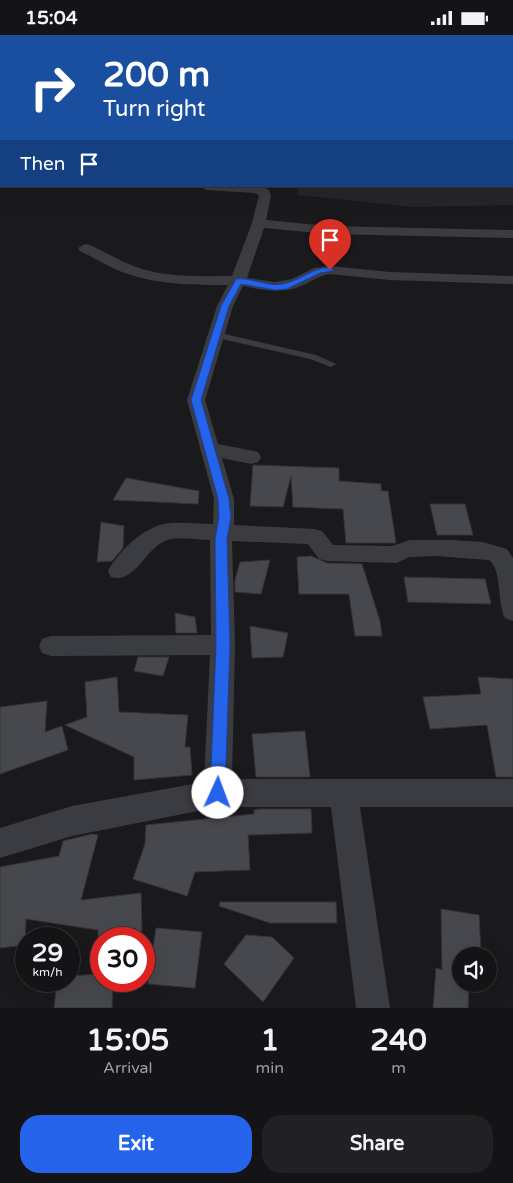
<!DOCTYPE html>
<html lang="en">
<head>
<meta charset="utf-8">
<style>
  body { margin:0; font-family:"Varela Round",sans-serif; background:#212123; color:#f1f3f6; height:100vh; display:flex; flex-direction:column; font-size:19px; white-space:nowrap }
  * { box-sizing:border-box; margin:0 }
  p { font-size:16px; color:#9d9ea1 }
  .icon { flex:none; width:28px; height:28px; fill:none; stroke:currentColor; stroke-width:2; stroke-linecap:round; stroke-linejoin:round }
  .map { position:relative; height:973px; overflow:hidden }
  .panel { display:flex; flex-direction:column; background:#141416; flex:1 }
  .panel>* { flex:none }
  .hud { position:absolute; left:0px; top:0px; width:514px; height:152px; box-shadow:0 5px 20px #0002,0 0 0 1px #333335; background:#1a4fa0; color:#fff; overflow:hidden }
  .controls { position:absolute; left:452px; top:912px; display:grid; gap:10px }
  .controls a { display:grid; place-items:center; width:45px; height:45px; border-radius:50%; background:#141416; box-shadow:0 5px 20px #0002,0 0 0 1px #333335; font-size:25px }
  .speed { position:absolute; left:15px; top:892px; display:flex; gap:10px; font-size:25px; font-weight:700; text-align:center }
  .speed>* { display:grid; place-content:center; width:65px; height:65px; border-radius:50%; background:#141416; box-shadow:0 5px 20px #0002,0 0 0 1px #333335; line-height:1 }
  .speed small { font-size:12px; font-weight:400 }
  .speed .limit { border:8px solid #d22; background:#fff; color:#111 }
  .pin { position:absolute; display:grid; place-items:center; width:42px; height:42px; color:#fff; margin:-51px -21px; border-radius:50% 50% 50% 0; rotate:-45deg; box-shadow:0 0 5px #0007 }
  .pin .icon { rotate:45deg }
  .me { position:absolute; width:55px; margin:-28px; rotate:2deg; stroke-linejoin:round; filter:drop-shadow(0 0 4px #0008) }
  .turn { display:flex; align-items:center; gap:18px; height:105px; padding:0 20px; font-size:22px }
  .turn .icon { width:65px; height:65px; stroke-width:2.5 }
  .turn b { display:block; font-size:35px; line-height:42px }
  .then { display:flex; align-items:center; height:48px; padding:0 20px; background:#0003; gap:10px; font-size:19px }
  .eta { display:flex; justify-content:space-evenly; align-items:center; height:85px; text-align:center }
  .eta b { font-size:30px; font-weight:700; line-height:35px }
  .primary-button { display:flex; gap:10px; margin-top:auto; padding:10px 20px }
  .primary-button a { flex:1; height:58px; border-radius:20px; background:#2563eb; color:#fff; font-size:20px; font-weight:700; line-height:58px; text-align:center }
  .primary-button a+a { background:#212123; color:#f1f3f6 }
  .status { display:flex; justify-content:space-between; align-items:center; height:35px; padding:0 25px; background:#141416; direction:ltr }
  .status svg { height:14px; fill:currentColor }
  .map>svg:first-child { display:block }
  .built { fill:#26262a }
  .building { fill:#47484d; stroke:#343439 }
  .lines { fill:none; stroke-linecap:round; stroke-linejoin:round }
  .lane { fill:#3b3c42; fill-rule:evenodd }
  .street { fill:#3b3c42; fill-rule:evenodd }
  .route { fill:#2563eb; stroke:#184099 }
</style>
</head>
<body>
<div class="status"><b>15:04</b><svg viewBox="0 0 49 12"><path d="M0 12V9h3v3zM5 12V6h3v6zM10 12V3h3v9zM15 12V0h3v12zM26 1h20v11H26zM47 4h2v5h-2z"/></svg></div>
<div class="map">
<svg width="513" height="973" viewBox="0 0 513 973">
  <rect width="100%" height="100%" fill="#1a1a1d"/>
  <g class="built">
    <path d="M128,0H388L374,1Z"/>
    <path d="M513,117V170L414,172L297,160V151H512Z"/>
  </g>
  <g class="building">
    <path d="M253,430L339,433V446L381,449V456H388L396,508H346L343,474L293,472L291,441L283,472L250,471Z"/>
    <path d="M126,443L199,456L198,469L113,465Z"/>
    <path d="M430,469H465L473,500H437Z"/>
    <path d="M101,487L124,491L123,513L112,526L97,527Z"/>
    <path d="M311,521L327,528L362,529L380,586L382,601H355L349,559H299L297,522Z"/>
    <path d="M270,525L261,559L235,557V545L240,527Z"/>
    <path d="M404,542L485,544L491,569L408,567Z"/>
    <path d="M175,578L195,582L197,598H176Z"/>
    <path d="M250,591L288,598L283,622L252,623Z"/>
    <path d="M138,622H169L163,641L134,636Z"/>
    <path d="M117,642L119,677L188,680L185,712H190L192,740L134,745V722L65,690L87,682L85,647Z"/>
    <path d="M478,642L513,644V742H496L487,690L430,694L423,662L481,659Z"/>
    <path d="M47,666L45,697L62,691L68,715L0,739V672Z"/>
    <path d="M305,696L310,742H256L252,699Z"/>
    <path d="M258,774H311L312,798L248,800L250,835L195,837L187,861L133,844L145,809L146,790L254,779V775Z"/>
    <path d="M92,799L98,800L81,865L141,858L142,896L98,901V895L26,884L25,910L0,913V832L59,821L63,806Z"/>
    <path d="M220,867H336L337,888H270L219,871Z"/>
    <path d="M441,874L479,880L481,918L471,916V921H461V949H469L468,973H433L436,933L442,935Z"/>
    <path d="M156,893L202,897L195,953L148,949Z"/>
    <path d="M246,900L272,902L294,923L263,967L224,929Z"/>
    <path d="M101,939V946H113L112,973H54L57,946H69V941Z"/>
  </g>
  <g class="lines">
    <g class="lane">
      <rect x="203" y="0" width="4" height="1"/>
      <path d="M216,297L316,320L336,329L331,332L310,324L213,302V298Z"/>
    </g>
    <g class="street">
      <rect x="512" y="88" width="1" height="6"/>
      <rect x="0" y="117" width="1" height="6"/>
      <path d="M200,151H261L269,155L271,161L266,185L328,191L513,195V203L328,199L264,193L247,243L275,247L292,244L314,233L330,231L390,237L513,241V249L390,245L330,239C319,240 311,247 301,251C282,259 263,255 243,251L233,271L205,365L218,409L258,417L261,422L258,427L251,429L222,423L234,464V490L314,494L322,496L333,510L392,511L410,505H452L482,507L507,514L513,523V586L505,583C497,568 502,534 489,525L436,521L409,522L397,528L327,526L319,524L308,509L232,506L235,610L232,744H513V772H360L390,973H356L331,772H218L72,801L0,823V793L72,771L204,747L210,620L51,621L42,618L39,611L42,604L51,601L211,600L210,505C198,505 182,502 171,504C146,509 136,550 111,542L108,536C119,515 146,490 170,488C184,487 199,489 213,489L214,464L187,365L217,271L228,250C194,250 158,250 125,238C110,233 95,223 80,216L78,213L85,209L90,210C105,217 120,226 136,232C166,243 200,241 232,241L252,188L259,160L254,158L206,155Z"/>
    </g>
  </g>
  <path class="route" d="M330,232L334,235L333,236L320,238L287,254L275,255L241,249L229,271L201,365L229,464L231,482L227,504L230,610L225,758L223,763L218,765L212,763L210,758L216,610L215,504L219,482L218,464L191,365L221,271L236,244C251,242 267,252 282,249C300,246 310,234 330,232Z"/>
</svg>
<div class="controls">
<a><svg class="icon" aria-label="sound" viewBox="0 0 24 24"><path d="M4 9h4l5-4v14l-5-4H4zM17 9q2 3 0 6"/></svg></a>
</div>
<div class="speed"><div>29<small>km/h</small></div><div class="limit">30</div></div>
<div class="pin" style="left:330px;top:235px;background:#d93025"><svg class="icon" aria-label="arrive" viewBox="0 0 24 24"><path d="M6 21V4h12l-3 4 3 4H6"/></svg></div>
<svg class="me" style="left:218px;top:758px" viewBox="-20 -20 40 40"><circle r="19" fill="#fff"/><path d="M0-13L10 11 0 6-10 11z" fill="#2563eb"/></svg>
<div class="hud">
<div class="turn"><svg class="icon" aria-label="right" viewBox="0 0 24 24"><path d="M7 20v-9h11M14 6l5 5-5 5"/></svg><div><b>200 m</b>Turn right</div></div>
<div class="then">Then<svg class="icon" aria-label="arrive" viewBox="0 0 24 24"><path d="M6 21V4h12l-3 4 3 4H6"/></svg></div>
</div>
</div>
<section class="panel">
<div class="eta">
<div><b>15:05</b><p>Arrival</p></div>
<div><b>1</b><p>min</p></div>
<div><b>240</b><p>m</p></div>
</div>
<div class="primary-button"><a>Exit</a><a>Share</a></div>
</section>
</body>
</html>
